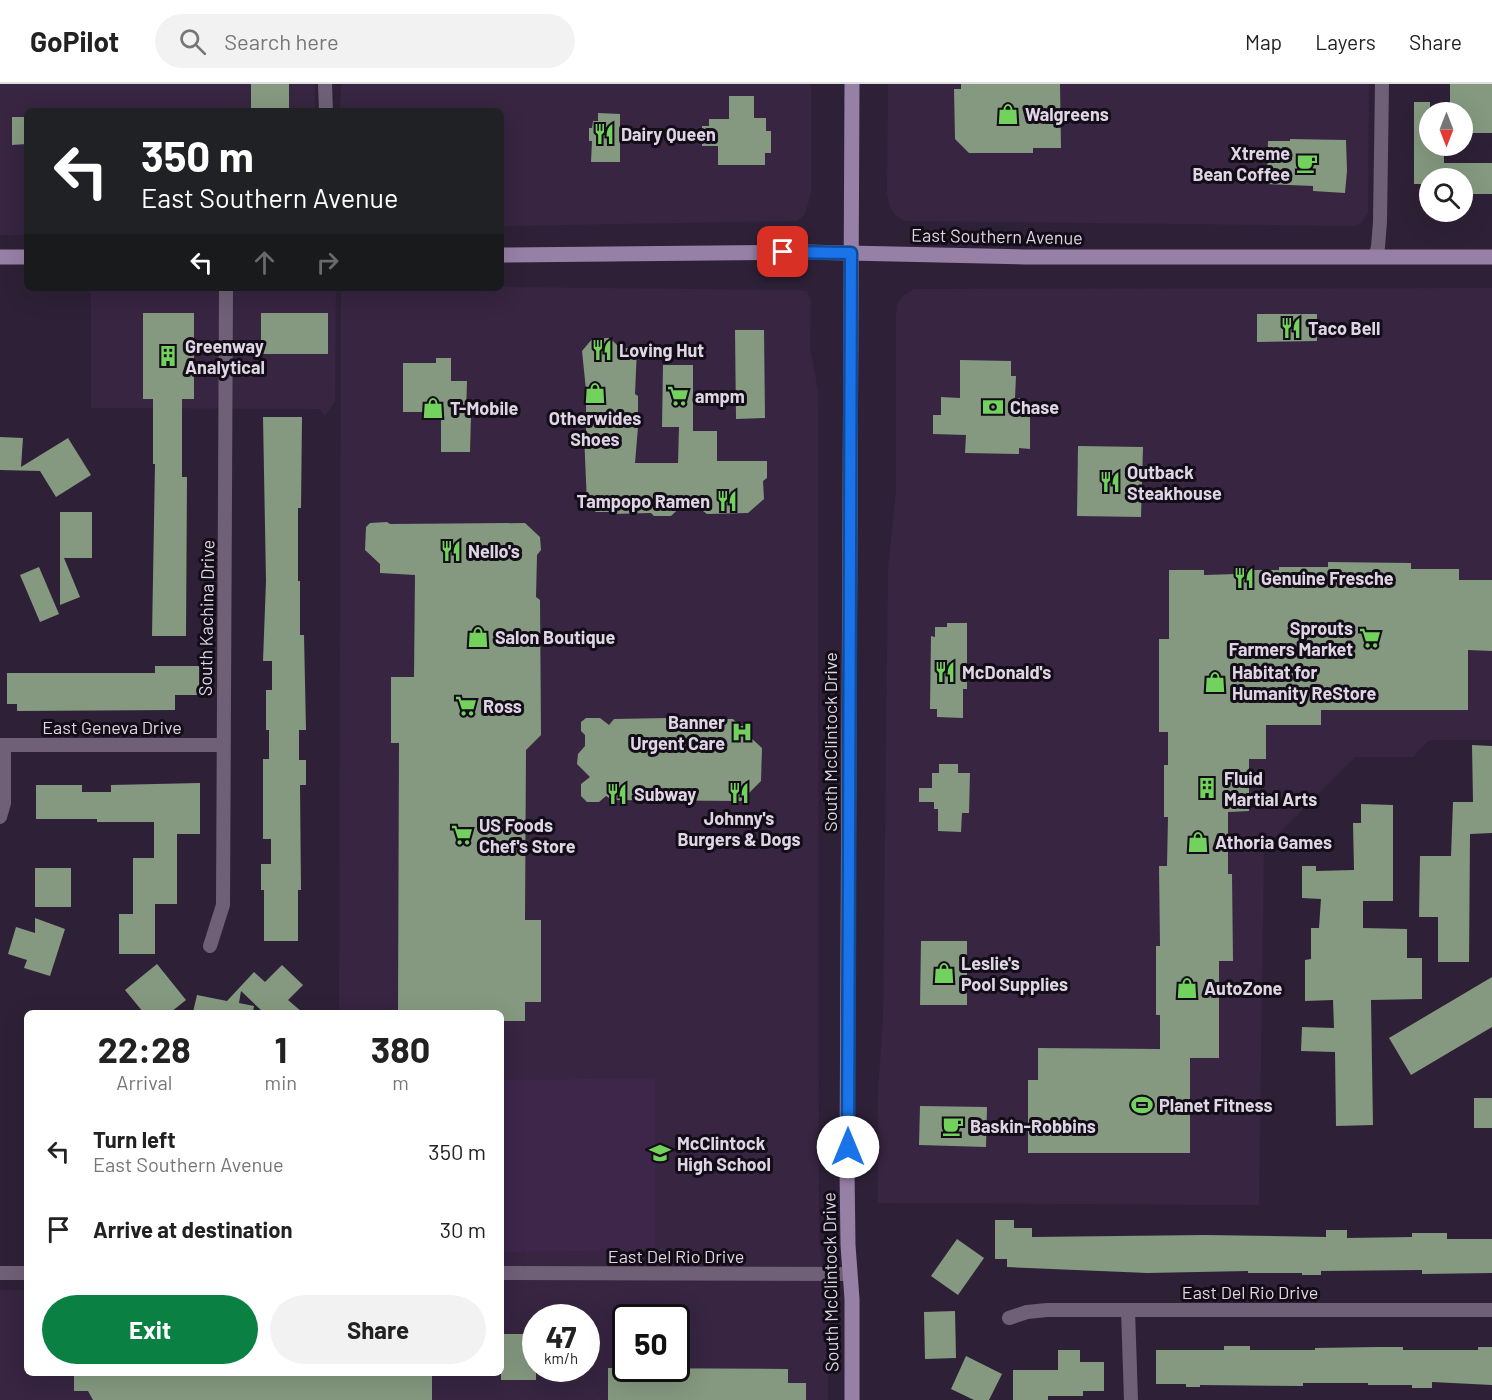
<!DOCTYPE html>
<html lang="en">
<head>
<meta charset="utf-8">
<style>
  body { margin:0; font-family:Barlow,sans-serif; background:#f2f2f2; color:#222; height:100vh; display:flex; flex-direction:column; font-size:22px; white-space:nowrap }
  * { box-sizing:border-box; margin:0 }
  p { font-size:20px; color:#767676 }
  .icon { flex:none; width:33px; height:33px; fill:none; stroke:currentColor; stroke-width:2; stroke-linecap:round; stroke-linejoin:round }
  .map { position:relative; flex:1; overflow:hidden }
  .sheet { position:absolute; left:24px; top:926px; width:480px; height:366px; display:flex; flex-direction:column; background:#fff; border-radius:9px; box-shadow:0 6px 24px #0002 }
  .sheet>* { flex:none }
  .guide { position:absolute; left:24px; top:24px; width:480px; height:183px; border-radius:9px; box-shadow:0 6px 24px #0002; background:#202124; color:#fff; overflow:hidden }
  .needle { width:39px; rotate:180deg }
  .fabs { position:absolute; left:1419px; top:18px; display:grid; gap:12px }
  .fabs a { display:grid; place-items:center; width:54px; height:54px; border-radius:50%; background:#fff; box-shadow:0 6px 24px #0002; font-size:30px }
  .speed { position:absolute; left:522px; top:1220px; display:flex; gap:12px; font-size:30px; font-weight:700; text-align:center }
  .speed>* { display:grid; place-content:center; width:78px; height:78px; border-radius:50%; background:#fff; box-shadow:0 6px 24px #0002; line-height:1 }
  .speed small { font-size:15px; font-weight:400 }
  .speed .limit { border:3px solid #111; border-radius:9px; background:#fff; color:#111 }
  .pin { position:absolute; display:grid; place-items:center; width:51px; height:51px; color:#fff; margin:-26px; border-radius:12px; box-shadow:0 3px 9px #0006 }
  .me { position:absolute; width:66px; margin:-33px; rotate:0deg; stroke-linejoin:round; filter:drop-shadow(0 0 4px #0008) }
  .turn { display:flex; align-items:center; gap:21px; height:126px; padding:0 18px; font-size:27px }
  .turn .icon { width:78px; height:78px; stroke-width:2.5 }
  .turn b { display:block; font-size:42px; line-height:51px }
  .lanes { display:flex; align-items:center; height:57px; padding:0 18px; background:#0003; justify-content:center; gap:30px; direction:ltr }
  .lanes .off { opacity:.35 }
  .eta { display:flex; justify-content:space-evenly; align-items:center; height:102px; text-align:center }
  .eta b { font-size:36px; font-weight:700; line-height:42px }
  .cta { display:flex; gap:12px; margin-top:auto; padding:12px 18px }
  .cta a { flex:1; height:69px; border-radius:36px; background:#0b8043; color:#fff; font-size:24px; font-weight:700; line-height:69px; text-align:center }
  .cta a+a { background:#f2f2f2; color:#222 }
  ul { padding:0; list-style:none }
  li { display:flex; align-items:center; gap:18px; height:78px; padding:0 18px }
  li div { flex:1 }
  li b { display:block; font-size:22px }
  li em { font-style:normal }
  header { display:flex; align-items:center; gap:36px; box-sizing:border-box; height:84px; padding:0 30px; background:#fff; border-bottom:2px solid #e0e0e0 }
  header strong { font-size:28px }
  nav { display:flex; gap:33px; margin-inline-start:auto; font-size:21px }
  .search { width:420px; height:54px; background:#f2f2f2; display:flex; align-items:center; gap:15px; box-sizing:border-box; padding:0 21px; border-radius:33px; color:#767676; font-size:22px }
  .map>svg:first-child { display:block }
  .built { fill:#372541; fill-rule:evenodd }
  .green { fill:#3d264a }
  .building { fill:#859980 }
  .lines { fill:none; stroke-linecap:round; stroke-linejoin:round }
  .street { stroke:#6f6078; stroke-width:14 }
  .secondary { stroke:#9780a6; stroke-width:15 }
  .route-casing { stroke:#114b97; stroke-width:15 }
  .route { stroke:#1a73e8; stroke-width:10 }
  .labels { text-anchor:middle; dominant-baseline:central; stroke-width:6; stroke-linejoin:round; paint-order:stroke }
  .poi-label { font-size:18px; font-weight:bold; fill:#dfd6e5; stroke:#130d17; text-anchor:start }
  .street-label { font-size:18px; fill:#dfd6e5; stroke:#130d17 }
</style>
</head>
<body>
<header>
<strong>GoPilot</strong>
<div class="search"><svg class="icon" aria-label="search" viewBox="0 0 24 24"><circle cx="10" cy="10" r="6"/><path d="M15 15l6 6"/></svg>Search here</div>
<nav><a>Map</a><a>Layers</a><a>Share</a></nav>
</header>
<div class="map">
<svg width="1492" height="1316" viewBox="0 0 1492 1316">
  <rect width="100%" height="100%" fill="#2e2137"/>
  <g class="built">
    <path d="M0,0H315V27H27V151H0Z"/>
    <path d="M341,0H811V109L808,120L804,131L797,137L501,142V27H340Z"/>
    <path d="M888,0H1369L1368,128L1362,139L1354,142L906,137L896,132L890,123L887,109Z"/>
    <path d="M501,203L798,206L807,207L811,216L810,263L818,307L819,1156L828,1220V1316H0V1206H27V1288H501V928H339L341,204ZM536,1233H586V1284H536ZM626,1233H676V1284H626Z"/>
    <path d="M91,204H336L335,317L325,332L319,325L91,324Z"/>
    <path d="M1492,204V656H1429L1413,673H1355L1264,764L1259,1121L878,1119V1008L883,933L888,485L896,406V230L897,220L902,212L914,205Z"/>
  </g>
  <path class="green" d="M655,994V1166L501,1168V996Z"/>
  <g class="building">
    <rect x="251" y="0" width="38" height="27"/>
    <path d="M961,0H1060L1061,64H1033V69H969L955,55L954,5H961Z"/>
    <path d="M1450,0H1492V49H1462V28H1450Z"/>
    <path d="M729,12H754V34H766V47H771V69H765V81H718V62H702V42H709V35H729Z"/>
    <path d="M1414,18H1430V62H1444V79H1492V110H1462V94H1430V100H1414Z"/>
    <path d="M598,29L620,30V46L627,47V57H620V78H591L592,57H589V44H592L593,37H598Z"/>
    <path d="M12,33H27V60L12,61Z"/>
    <path d="M1290,55L1346,56L1347,87L1345,109L1313,107V102L1267,100L1268,57H1290Z"/>
    <path d="M143,229H194V315H182V393H187L186,552H152L155,380H153V315H143Z"/>
    <rect x="261" y="229" width="67" height="41"/>
    <path d="M1257,230H1317V257L1257,258Z"/>
    <path d="M735,246H764L765,334L736,335Z"/>
    <path d="M593,254H610L620,264H637L635,310L638,312V343L635,379H678L679,343H662L663,281H693V347H717V377H767V394L763,397L764,415L748,429L707,430L688,416L671,432H654L651,429L612,430L609,428H596L587,420L584,350L586,347V306L582,267Z"/>
    <path d="M436,274H451V297H467L466,332H471L470,368H441V328H403V279H436Z"/>
    <path d="M960,276L1011,277V292H1016L1015,314H1020L1019,331H1030V365L1019,364V370L965,369L966,351L933,350V331H941V313L960,314Z"/>
    <path d="M263,333H302L301,424H298V497H300V551H304L306,646H299V676H306V701H300L301,806H298V857H264V806H261V780H271V755H263V675H269V646H266V606H272V577H263L266,497Z"/>
    <path d="M0,353L23,354L21,383L68,354L91,391L56,413L40,387L0,386Z"/>
    <path d="M1078,362L1143,363L1141,433L1077,432Z"/>
    <path d="M60,428H92V474H64L80,513L60,521Z"/>
    <path d="M387,438L390,440L525,439L540,453L541,466L537,471L536,513L540,516L541,651L526,666L525,836H541V918H525V937H501V928H398L399,659H391V593H414L415,491L380,489V480L365,466L366,443L370,439Z"/>
    <path d="M1328,478L1411,479V485H1459V496H1492V567L1468,566V626H1321V641H1266V675H1249V727L1228,728V790H1232L1233,877H1219V974H1190V1069H1028V996H1038V964L1160,965V931H1156V862H1160L1159,782H1167L1168,733H1164V681H1168V648H1159V555H1169V486H1204V491L1237,490V486H1279V483H1328Z"/>
    <path d="M39,483L59,530L40,538L20,491Z"/>
    <path d="M947,539H967V605H963V634L937,633V625H930L931,552L935,553V543H947Z"/>
    <path d="M155,582H199V611H175V626L17,627V620H7V589H155Z"/>
    <path d="M586,634H600L609,641L614,635L669,634L678,642L686,634L733,635L740,642H749L750,653L762,664L761,697L741,717L612,716L606,712L599,718H587L581,712V700L590,693L577,680L578,670L585,662V651L581,647V638Z"/>
    <path d="M1472,661L1492,662V749L1470,750L1469,878H1438V833H1419L1420,772H1451L1453,718H1473Z"/>
    <path d="M939,680H958V689H970L969,729H962L961,748L938,747V725H934V718H919V704H932V689H939Z"/>
    <path d="M200,699V750H177V820H155V870H119V830H133V774H154V738H97V735H36V701H82V708H111V701Z"/>
    <path d="M1361,720L1393,721V817H1363V844L1407,845V874H1422V915L1371,916L1373,1041L1336,1042L1335,968L1301,967L1302,943L1334,944L1333,916L1305,917V876L1311,875V844H1319L1321,815L1302,814V782H1316V787L1354,786L1353,739H1361Z"/>
    <rect x="35" y="784" width="36" height="39"/>
    <path d="M35,834L65,845L50,892L24,884L27,876L8,870L16,843L35,849Z"/>
    <path d="M921,857H967V921H920Z"/>
    <path d="M157,880L186,916L171,928H143L125,906Z"/>
    <path d="M282,881L303,901L288,916L302,928H263L241,907L239,919L254,922L253,928H193L197,911L227,917L254,888L265,898Z"/>
    <path d="M1492,893V943L1411,991L1389,954Z"/>
    <rect x="1474" y="1014" width="18" height="30"/>
    <path d="M920,1022L987,1023L986,1063L919,1061Z"/>
    <path d="M995,1136H1014V1144H1032V1153L1205,1151L1326,1153V1146H1347V1154L1412,1153V1149H1447V1155H1492V1189L1422,1190V1186L1321,1187V1191H1302V1189H1248V1187L1147,1189L1007,1183V1175H995Z"/>
    <path d="M957,1155L984,1174L958,1211L931,1192Z"/>
    <path d="M955,1227L956,1274L925,1275L924,1228Z"/>
    <rect x="501" y="1250" width="35" height="46"/>
    <path d="M1224,1262H1250V1266H1315V1264L1378,1263H1403V1266H1478V1263H1492V1301L1432,1298V1304H1412V1301H1368V1299H1303V1302L1200,1301V1303H1186V1300H1156V1266H1224Z"/>
    <path d="M1058,1266H1080V1278H1104V1307H1083V1312H1048V1316H1013V1286H1058Z"/>
    <path d="M966,1272L1002,1290L989,1316H974L951,1305Z"/>
    <path d="M608,1284L788,1285V1299H806V1316H608Z"/>
    <path d="M74,1288H432V1316H93L88,1307H74Z"/>
  </g>
  <g class="lines">
    <g class="street">
      <path d="M325,0L326,27"/>
      <path d="M1375,173L1378,163L1380,138L1382,0"/>
      <path d="M0,661H223"/>
      <path d="M0,733L4,719V661"/>
      <path d="M210,862L223,821L226,204"/>
      <path d="M0,1189H27"/>
      <path d="M501,1189L850,1190"/>
      <path d="M1128,1226L1131,1316"/>
      <path d="M1009,1234L1027,1228L1047,1226H1492"/>
    </g>
    <g class="secondary">
      <path d="M501,171L803,168L1024,173H1492"/>
      <path d="M0,173H27"/>
      <path d="M852,1316V1215L848,1161L847,1086L852,0"/>
    </g>
  </g>
  <g class="lines">
    <defs>
      <path id="route" d="M783,168L851,169L848,1063"/>
    </defs>
    <use href="#route" class="route-casing"/>
    <use href="#route" class="route"/>
  </g>
  <defs>
    <symbol id="shop-bare" viewBox="-9 -9 18 18"><path d="M-5-2.5h2.3a2.7 3.5 0 0 1 5.4 0H5L5.5 6h-11ZM-1.5-2.5h3a1.5 2.3 0 0 0-3 0Z" fill="#73d25d" stroke="#130d17" stroke-width="2.5" paint-order="stroke"/></symbol>
    <symbol id="restaurant-bare" viewBox="-9 -9 18 18"><path d="M-5-6h1v4h1v-4h1v4h1v-4h1v5L-1.5 .5V6h-2V.5L-5-1ZM5-6V6H3V1.5H1.5Q1.5-4 5-6Z" fill="#73d25d" stroke="#130d17" stroke-width="2.5" paint-order="stroke"/></symbol>
    <symbol id="cafe-bare" viewBox="-9 -9 18 18"><path d="M-5.5-4.5H6V0H3Q3 3.5 0 3.5H-2.5Q-5.5 3.5-5.5 0ZM3-3.2v2h1.7v-2ZM-6 4.5H4V6H-6Z" fill="#73d25d" stroke="#130d17" stroke-width="2.5" paint-order="stroke"/></symbol>
    <symbol id="building-bare" viewBox="-9 -9 18 18"><path d="M-4-6H4V6H1V3H-1V6H-4ZM-2.5-4.3h1.7v1.8h-1.7ZM.8-4.3h1.7v1.8H.8ZM-2.5-1h1.7V.8h-1.7ZM.8-1h1.7V.8H.8Z" fill="#73d25d" stroke="#130d17" stroke-width="2.5" paint-order="stroke"/></symbol>
    <symbol id="supermarket-bare" viewBox="-9 -9 18 18"><path d="M-6-5.5h2.5l.6 2H6L4.5 2H-2.5L-4.4-4H-6ZM-1.5 3.2a1.3 1.3 0 1 0 .1 0ZM3 3.2a1.3 1.3 0 1 0 .1 0Z" fill="#73d25d" stroke="#130d17" stroke-width="2.5" paint-order="stroke"/></symbol>
    <symbol id="bank-bare" viewBox="-9 -9 18 18"><path d="M-6-4H6V4H-6ZM0-2.3a2.3 2.3 0 1 0 0 4.6a2.3 2.3 0 1 0 0-4.6Z" fill="#73d25d" stroke="#130d17" stroke-width="2.5" paint-order="stroke"/></symbol>
    <symbol id="hospital-bare" viewBox="-9 -9 18 18"><path d="M-5-5h3v3.5h4V-5h3V5h-3V1.5h-4V5h-3Z" fill="#73d25d" stroke="#130d17" stroke-width="2.5" paint-order="stroke"/></symbol>
    <symbol id="stadium-bare" viewBox="-9 -9 18 18"><path d="M0-5a6.5 5 0 1 0 0 10a6.5 5 0 1 0 0-10ZM-3.5-1.8h7v3.6h-7Z" fill="#73d25d" stroke="#130d17" stroke-width="2.5" paint-order="stroke"/></symbol>
    <symbol id="school-bare" viewBox="-9 -9 18 18"><path d="M0-5L7-2L0 1L-7-2ZM-4 1L0 2.5L4 1V4Q0 6-4 4Z" fill="#73d25d" stroke="#130d17" stroke-width="2.5" paint-order="stroke"/></symbol>
  </defs>
  <g fill-rule="evenodd">
    <use href="#shop-bare" x="993" y="15" width="30" height="30"/>
    <use href="#restaurant-bare" x="589" y="35" width="30" height="30"/>
    <use href="#cafe-bare" x="1292" y="64" width="30" height="30"/>
    <use href="#restaurant-bare" x="1276" y="229" width="30" height="30"/>
    <use href="#restaurant-bare" x="587" y="251" width="30" height="30"/>
    <use href="#building-bare" x="153" y="257" width="30" height="30"/>
    <use href="#shop-bare" x="580" y="294" width="30" height="30"/>
    <use href="#supermarket-bare" x="663" y="297" width="30" height="30"/>
    <use href="#bank-bare" x="978" y="308" width="30" height="30"/>
    <use href="#shop-bare" x="418" y="309" width="30" height="30"/>
    <use href="#restaurant-bare" x="1095" y="383" width="30" height="30"/>
    <use href="#restaurant-bare" x="712" y="402" width="30" height="30"/>
    <use href="#restaurant-bare" x="436" y="452" width="30" height="30"/>
    <use href="#restaurant-bare" x="1229" y="479" width="30" height="30"/>
    <use href="#shop-bare" x="463" y="538" width="30" height="30"/>
    <use href="#supermarket-bare" x="1355" y="539" width="30" height="30"/>
    <use href="#restaurant-bare" x="930" y="573" width="30" height="30"/>
    <use href="#shop-bare" x="1200" y="583" width="30" height="30"/>
    <use href="#supermarket-bare" x="451" y="607" width="30" height="30"/>
    <use href="#hospital-bare" x="727" y="633" width="30" height="30"/>
    <use href="#building-bare" x="1192" y="689" width="30" height="30"/>
    <use href="#restaurant-bare" x="724" y="694" width="30" height="30"/>
    <use href="#restaurant-bare" x="602" y="695" width="30" height="30"/>
    <use href="#supermarket-bare" x="447" y="736" width="30" height="30"/>
    <use href="#shop-bare" x="1183" y="743" width="30" height="30"/>
    <use href="#shop-bare" x="929" y="874" width="30" height="30"/>
    <use href="#shop-bare" x="1172" y="889" width="30" height="30"/>
    <use href="#stadium-bare" x="1127" y="1006" width="30" height="30"/>
    <use href="#cafe-bare" x="938" y="1027" width="30" height="30"/>
    <use href="#school-bare" x="645" y="1054" width="30" height="30"/>
  </g>
  <g class="labels">
    <g class="poi-label">
      <text x="1025" y="30">Walgreens</text>
      <text x="621" y="50">Dairy Queen</text>
      <text x="1290" y="69" text-anchor="end">Xtreme<tspan x="1290" dy="21">Bean Coffee</tspan></text>
      <text x="1308" y="244">Taco Bell</text>
      <text x="185" y="262">Greenway<tspan x="185" dy="21">Analytical</tspan></text>
      <text x="619" y="266">Loving Hut</text>
      <text x="695" y="312">ampm</text>
      <text x="1010" y="323">Chase</text>
      <text x="450" y="324">T-Mobile</text>
      <text x="595" y="334" text-anchor="middle">Otherwides<tspan x="595" dy="21">Shoes</tspan></text>
      <text x="1127" y="388">Outback<tspan x="1127" dy="21">Steakhouse</tspan></text>
      <text x="710" y="417" text-anchor="end">Tampopo Ramen</text>
      <text x="468" y="467">Nello's</text>
      <text x="1261" y="494">Genuine Fresche</text>
      <text x="1353" y="544" text-anchor="end">Sprouts<tspan x="1353" dy="21">Farmers Market</tspan></text>
      <text x="495" y="553">Salon Boutique</text>
      <text x="962" y="588">McDonald's</text>
      <text x="1232" y="588">Habitat for<tspan x="1232" dy="21">Humanity ReStore</tspan></text>
      <text x="483" y="622">Ross</text>
      <text x="725" y="638" text-anchor="end">Banner<tspan x="725" dy="21">Urgent Care</tspan></text>
      <text x="1224" y="694">Fluid<tspan x="1224" dy="21">Martial Arts</tspan></text>
      <text x="634" y="710">Subway</text>
      <text x="739" y="734" text-anchor="middle">Johnny's<tspan x="739" dy="21">Burgers &amp; Dogs</tspan></text>
      <text x="479" y="741">US Foods<tspan x="479" dy="21">Chef's Store</tspan></text>
      <text x="1215" y="758">Athoria Games</text>
      <text x="961" y="879">Leslie's<tspan x="961" dy="21">Pool Supplies</tspan></text>
      <text x="1204" y="904">AutoZone</text>
      <text x="1159" y="1021">Planet Fitness</text>
      <text x="970" y="1042">Baskin-Robbins</text>
      <text x="677" y="1059">McClintock<tspan x="677" dy="21">High School</tspan></text>
    </g>
    <g class="street-label">
      <text transform="translate(997 152) rotate(1)">East Southern Avenue</text>
      <text transform="translate(206 534) rotate(-89)">South Kachina Drive</text>
      <text x="112" y="643">East Geneva Drive</text>
      <text transform="translate(830 658) rotate(-90)">South McClintock Drive</text>
      <text x="676" y="1172">East Del Rio Drive</text>
      <text transform="translate(830 1198) rotate(-91)">South McClintock Drive</text>
      <text x="1250" y="1208">East Del Rio Drive</text>
    </g>
  </g>
</svg>
<div class="fabs">
<a><svg class="needle" viewBox="-14 -14 28 28"><path d="M0-13l5 13h-10z" fill="#e53935"/><path d="M0 13l5-13h-10z" fill="#767676"/></svg></a>
<a><svg class="icon" aria-label="search" viewBox="0 0 24 24"><circle cx="10" cy="10" r="6"/><path d="M15 15l6 6"/></svg></a>
</div>
<div class="speed"><div>47<small>km/h</small></div><div class="limit">50</div></div>
<div class="pin" style="left:783px;top:168px;background:#d93025"><svg class="icon" aria-label="arrive" viewBox="0 0 24 24"><path d="M6 21V4h12l-3 4 3 4H6"/></svg></div>
<svg class="me" style="left:848px;top:1063px" viewBox="-20 -20 40 40"><circle r="19" fill="#fff"/><path d="M0-13L10 11 0 6-10 11z" fill="#1a73e8"/></svg>
<div class="guide">
<div class="turn"><svg class="icon" aria-label="left" viewBox="0 0 24 24"><path d="M17 20v-9H6M10 6l-5 5 5 5"/></svg><div><b>350 m</b>East Southern Avenue</div></div>
<div class="lanes"><svg class="icon" aria-label="left" viewBox="0 0 24 24"><path d="M17 20v-9H6M10 6l-5 5 5 5"/></svg><svg class="icon off" aria-label="ahead" viewBox="0 0 24 24"><path d="M12 20V5M6 11l6-6 6 6"/></svg><svg class="icon off" aria-label="right" viewBox="0 0 24 24"><path d="M7 20v-9h11M14 6l5 5-5 5"/></svg></div>
</div>
<section class="sheet">
<div class="eta">
<div><b>22:28</b><p>Arrival</p></div>
<div><b>1</b><p>min</p></div>
<div><b>380</b><p>m</p></div>
</div>
<ul>
<li><svg class="icon" aria-label="left" viewBox="0 0 24 24"><path d="M17 20v-9H6M10 6l-5 5 5 5"/></svg><div><b>Turn left</b><p>East Southern Avenue</p></div><em>350 m</em></li>
<li><svg class="icon" aria-label="arrive" viewBox="0 0 24 24"><path d="M6 21V4h12l-3 4 3 4H6"/></svg><div><b>Arrive at destination</b></div><em>30 m</em></li>
</ul>
<div class="cta"><a>Exit</a><a>Share</a></div>
</section>
</div>
</body>
</html>
